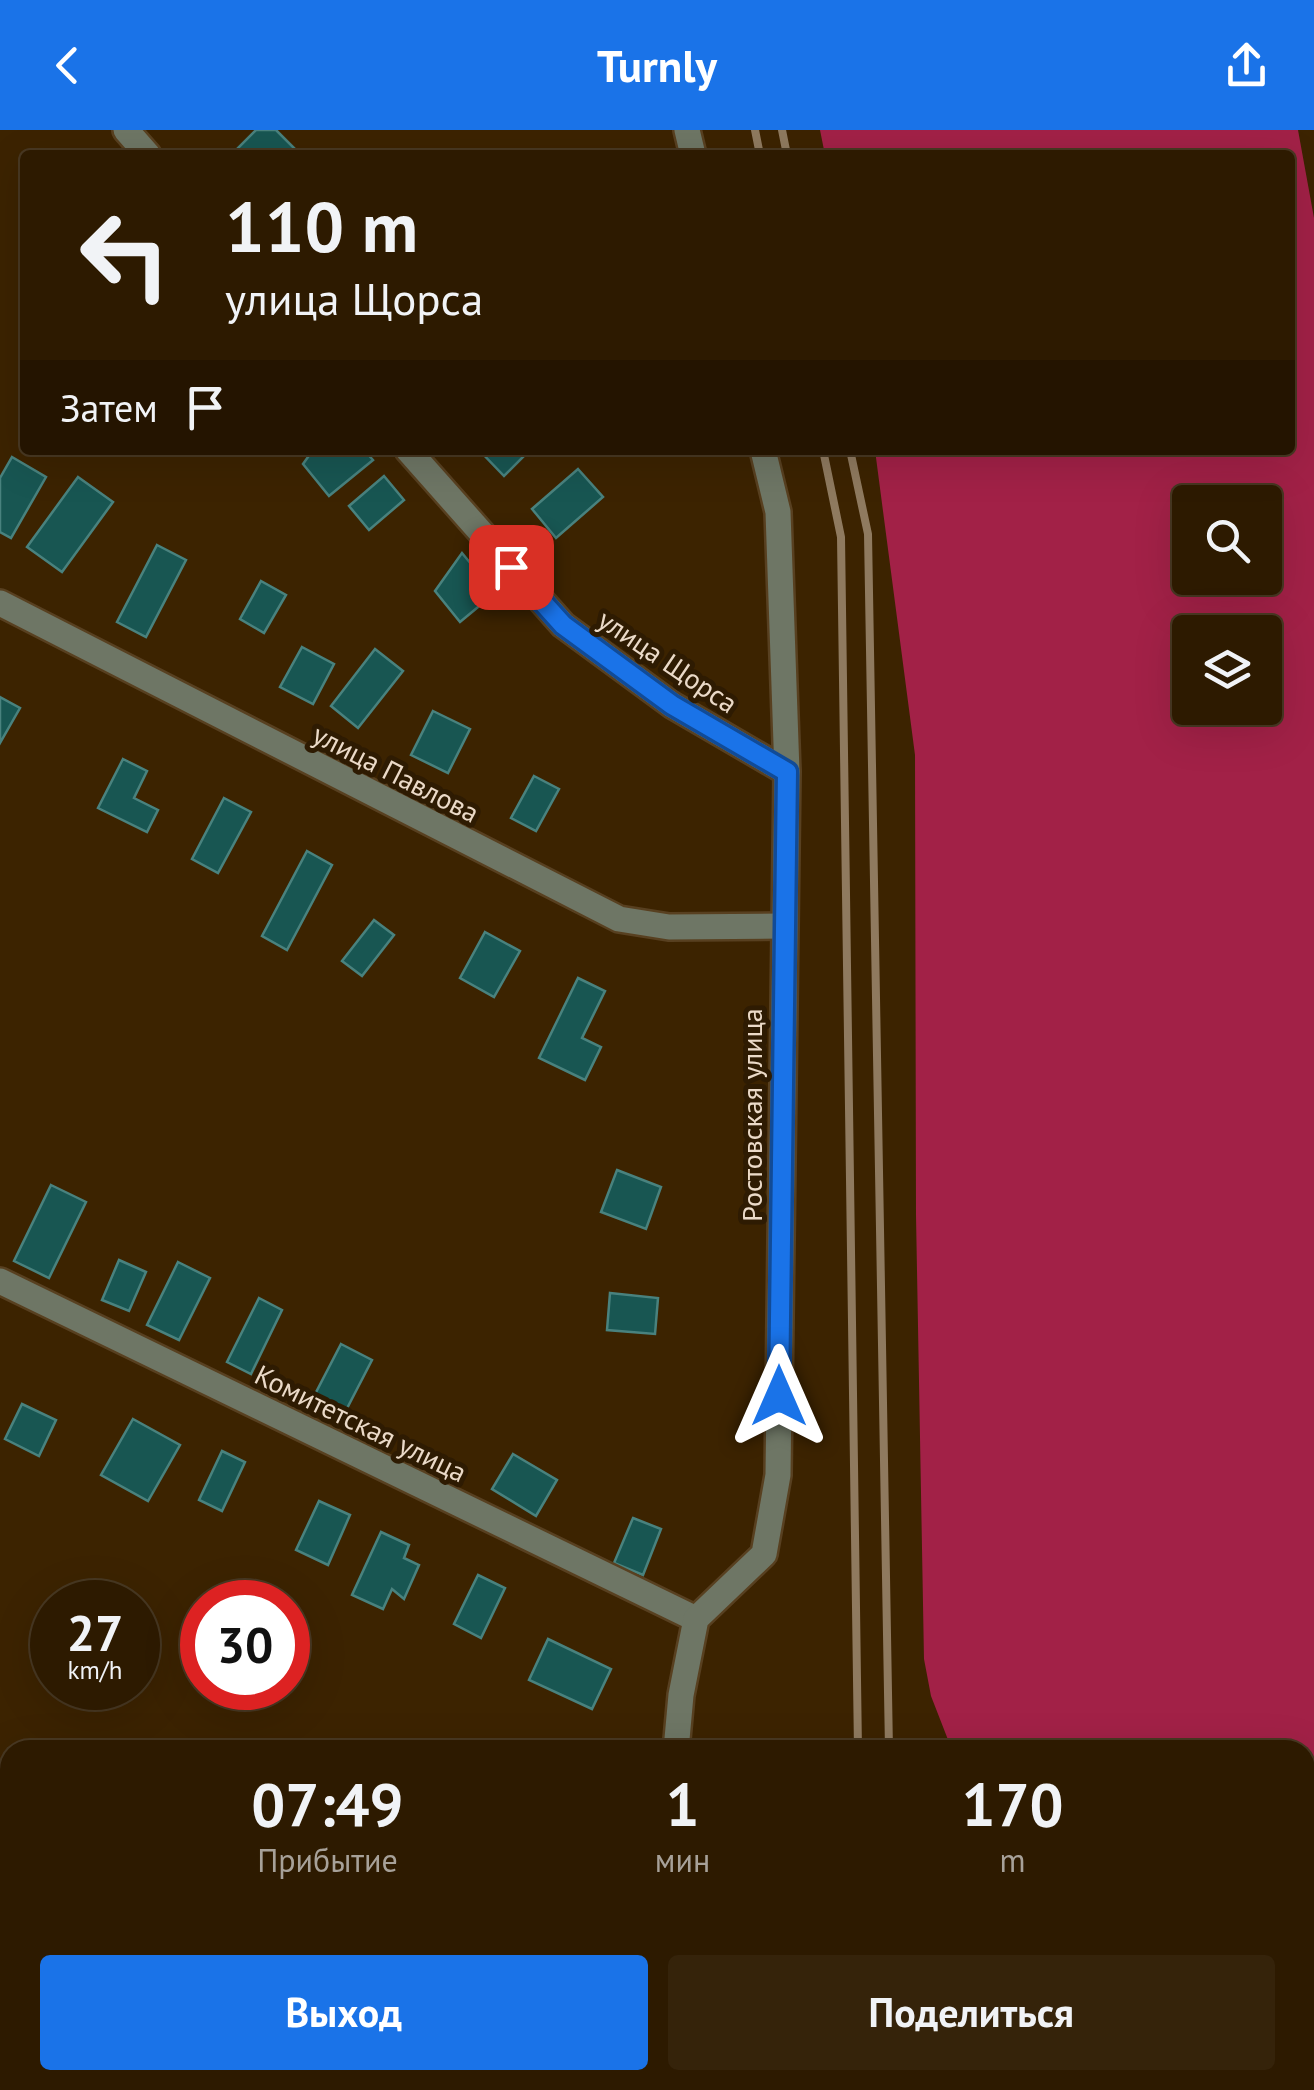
<!DOCTYPE html>
<html lang="ru">
<head>
<meta charset="utf-8">
<style>
  body { margin:0; font-family:"PT Sans",sans-serif; background:#35230a; color:#f1f3f6; height:100vh; display:flex; flex-direction:column; font-size:38px; white-space:nowrap }
  * { box-sizing:border-box; margin:0 }
  p { font-size:32px; color:#a7a199 }
  .icon { flex:none; width:55px; height:55px; fill:none; stroke:currentColor; stroke-width:2; stroke-linecap:round; stroke-linejoin:round }
  .map { position:relative; flex:1; overflow:hidden }
  .sheet { position:absolute; left:0px; top:1610px; width:1315px; height:350px; display:flex; flex-direction:column; background:#2d1a00; border-radius:30px 30px 0 0; box-shadow:0 10px 40px #0002,0 0 0 2px #483822 }
  .sheet>* { flex:none }
  .guide { position:absolute; left:20px; top:20px; width:1275px; height:305px; border-radius:10px; box-shadow:0 10px 40px #0002,0 0 0 2px #483822; background:#2d1a00; color:#f1f3f6; overflow:hidden }
  .buttons { position:absolute; left:1172px; top:355px; display:grid; gap:20px }
  .buttons a { display:grid; place-items:center; width:110px; height:110px; border-radius:10px; background:#2d1a00; box-shadow:0 10px 40px #0002,0 0 0 2px #483822; font-size:50px }
  .speed { position:absolute; left:30px; top:1450px; display:flex; gap:20px; font-size:50px; font-weight:700; text-align:center }
  .speed>* { display:grid; place-content:center; width:130px; height:130px; border-radius:50%; background:#2d1a00; box-shadow:0 10px 40px #0002,0 0 0 2px #483822; line-height:1 }
  .speed small { font-size:25px; font-weight:400 }
  .speed .limit { border:15px solid #d22; background:#fff; color:#111 }
  .pin { position:absolute; display:grid; place-items:center; width:85px; height:85px; color:#fff; margin:-42px; border-radius:20px; box-shadow:0 5px 15px #0006 }
  .me { position:absolute; width:110px; margin:-55px; rotate:0deg; stroke-linejoin:round; filter:drop-shadow(0 0 8px #0008) }
  .turn { display:flex; align-items:center; gap:35px; height:210px; padding:0 40px; font-size:45px }
  .turn .icon { width:130px; height:130px; stroke-width:2.5 }
  .turn b { display:block; font-size:70px; line-height:85px }
  .then { display:flex; align-items:center; height:95px; padding:0 40px; background:#0003; gap:20px; font-size:38px }
  .eta { display:flex; justify-content:space-evenly; align-items:center; height:170px; text-align:center }
  .eta b { font-size:60px; font-weight:700; line-height:70px }
  .primary-button { display:flex; gap:20px; margin-top:auto; padding:20px 40px }
  .primary-button a { flex:1; height:115px; border-radius:10px; background:#1a73e8; color:#fff; font-size:40px; font-weight:700; line-height:115px; text-align:center }
  .primary-button a+a { background:#35230a; color:#f1f3f6 }
  header { display:flex; justify-content:space-between; align-items:center; height:130px; padding:0 40px; background:#1a73e8; color:#fff; font-size:45px; font-weight:700 }
  .map>svg:first-child { display:block }
  .forest { fill:#a22147; fill-rule:evenodd }
  .building { fill:#185652; stroke:#49827e; stroke-width:2.5 }
  .lines { fill:none; stroke-linecap:round; stroke-linejoin:round }
  .minor-casing { stroke:#584020; stroke-width:30 }
  .minor { stroke:#6e7665; stroke-width:25 }
  .rail { stroke:#8f7a5f; stroke-width:8 }
  .route-casing { stroke:#114b97; stroke-width:25 }
  .route { stroke:#1a73e8; stroke-width:18 }
  .labels { text-anchor:middle; dominant-baseline:central; stroke-width:10; stroke-linejoin:round; paint-order:stroke }
  .street-label { font-size:28px; fill:#ebdac8; stroke:#2e1b02 }
</style>
</head>
<body>
<header><svg class="icon" aria-label="back" viewBox="0 0 24 24"><path d="M15 5l-7 7 7 7"/></svg>Turnly<svg class="icon" aria-label="share" viewBox="0 0 24 24"><path d="M12 15V3M7 8l5-5 5 5M5 13v7h14v-7"/></svg></header>
<div class="map">
<svg width="1314" height="1960" viewBox="0 0 1314 1960">
  <rect width="100%" height="100%" fill="#3c2300"/>
  <path class="forest" d="M820,0H1298L1314,88V1960H978L980,1950H1305V1620H952L931,1566L924,1529L916,1085L915,625L875,320H1290V25H825ZM1190,372H1265V448H1190ZM1190,502H1265V578H1190Z"/>
  <g class="building">
    <path d="M256,0H276L301,25H231Z"/>
    <path d="M313,320H327L331,325L337,320H364L373,330L329,366L303,334Z"/>
    <path d="M479,320H530L504,346Z"/>
    <path d="M12,327L46,347L11,408L0,402V348Z"/>
    <path d="M578,339L603,367L556,408L532,379Z"/>
    <path d="M384,346L404,370L369,400L349,376Z"/>
    <path d="M78,347L113,372L62,442L27,417Z"/>
    <path d="M157,415L186,430L146,507L117,492Z"/>
    <path d="M462,423L495,463L460,492L435,461Z"/>
    <path d="M261,451L286,465L264,503L240,489Z"/>
    <path d="M302,517L334,534L313,574L280,557Z"/>
    <path d="M375,519L403,541L358,598L331,576Z"/>
    <path d="M0,567L20,578L0,613Z"/>
    <path d="M433,581L470,599L448,643L411,625Z"/>
    <path d="M123,629L147,641L134,668L158,680L147,702L98,678Z"/>
    <path d="M534,646L559,659L536,701L511,688Z"/>
    <path d="M224,668L251,682L218,743L192,729Z"/>
    <path d="M307,721L332,735L287,820L262,806Z"/>
    <path d="M374,790L394,805L362,846L342,831Z"/>
    <path d="M485,802L520,821L494,867L460,848Z"/>
    <path d="M578,848L605,861L582,908L601,917L585,950L539,928Z"/>
    <path d="M617,1040L661,1057L646,1099L601,1082Z"/>
    <path d="M51,1055L86,1072L49,1148L14,1131Z"/>
    <path d="M119,1130L146,1142L129,1181L102,1170Z"/>
    <path d="M178,1132L210,1148L179,1210L147,1195Z"/>
    <path d="M610,1163L658,1168L655,1204L607,1200Z"/>
    <path d="M259,1168L282,1180L251,1244L227,1232Z"/>
    <path d="M341,1214L372,1230L342,1288L311,1272Z"/>
    <path d="M22,1274L56,1290L39,1326L5,1309Z"/>
    <path d="M133,1289L180,1315L148,1371L101,1345Z"/>
    <path d="M222,1321L245,1332L222,1381L199,1370Z"/>
    <path d="M513,1324L557,1350L536,1386L492,1359Z"/>
    <path d="M319,1371L350,1385L328,1435L296,1420Z"/>
    <path d="M633,1388L661,1399L643,1445L614,1433Z"/>
    <path d="M381,1402L409,1415L404,1428L419,1435L404,1469L392,1459L383,1479L352,1465Z"/>
    <path d="M478,1445L505,1458L481,1508L454,1494Z"/>
    <path d="M548,1509L611,1539L592,1579L529,1550Z"/>
    <path d="M371,1950H424L434,1955L431,1960H366Z"/>
    <path d="M500,1950H532L545,1957L495,1960Z"/>
  </g>
  <g class="lines">
    <defs>
      <g id="minor">
        <path d="M126,0L148,25"/>
        <path d="M687,0L693,25"/>
        <path d="M408,320L563,495L672,575L787,642"/>
        <path d="M0,473L619,789L669,797L783,796"/>
        <path d="M0,1151L696,1489"/>
        <path d="M676,1620L681,1565L696,1489L764,1424L778,1345L787,642L778,382L763,320"/>
        <path d="M0,1922L10,1926"/>
        <path d="M63,1950L85,1960"/>
        <path d="M642,1960L643,1950"/>
      </g>
    </defs>
    <use href="#minor" class="minor-casing"/>
    <use href="#minor" class="minor"/>
    <g class="rail">
      <path d="M755,0L760,25"/>
      <path d="M782,0L787,25"/>
      <path d="M823,320L841,407L858,1620"/>
      <path d="M850,320L868,404L889,1620"/>
      <path d="M862,1950V1960"/>
      <path d="M895,1950V1960"/>
    </g>
  </g>
  <g class="lines">
    <defs>
      <path id="route" d="M511,437L563,495L672,575L787,642L779,1266"/>
    </defs>
    <use href="#route" class="route-casing"/>
    <use href="#route" class="route"/>
  </g>
  <g class="labels">
    <g class="street-label">
      <text transform="translate(668 531) rotate(34)">улица Щорса</text>
      <text transform="translate(396 643) rotate(27)">улица Павлова</text>
      <text transform="translate(751 985) rotate(-90)">Ростовская улица</text>
      <text transform="translate(361 1293) rotate(26)">Комитетская улица</text>
    </g>
  </g>
</svg>
<div class="buttons">
<a><svg class="icon" aria-label="search" viewBox="0 0 24 24"><circle cx="10" cy="10" r="6"/><path d="M15 15l6 6"/></svg></a>
<a><svg class="icon" aria-label="layers" viewBox="0 0 24 24"><path d="M12 4l9 5-9 5-9-5zM3 14l9 5 9-5"/></svg></a>
</div>
<div class="speed"><div>27<small>km/h</small></div><div class="limit">30</div></div>
<div class="pin" style="left:511px;top:437px;background:#d93025"><svg class="icon" aria-label="arrive" viewBox="0 0 24 24"><path d="M6 21V4h12l-3 4 3 4H6"/></svg></div>
<svg class="me" style="left:779px;top:1266px" viewBox="-20 -20 40 40"><path d="M0-17L14 15 0 8-14 15z" fill="#1a73e8" stroke="#fff" stroke-width="4"/></svg>
<div class="guide">
<div class="turn"><svg class="icon" aria-label="left" viewBox="0 0 24 24"><path d="M17 20v-9H6M10 6l-5 5 5 5"/></svg><div><b>110 m</b>улица Щорса</div></div>
<div class="then">Затем<svg class="icon" aria-label="arrive" viewBox="0 0 24 24"><path d="M6 21V4h12l-3 4 3 4H6"/></svg></div>
</div>
<section class="sheet">
<div class="eta">
<div><b>07:49</b><p>Прибытие</p></div>
<div><b>1</b><p>мин</p></div>
<div><b>170</b><p>m</p></div>
</div>
<div class="primary-button"><a>Выход</a><a>Поделиться</a></div>
</section>
</div>
</body>
</html>
